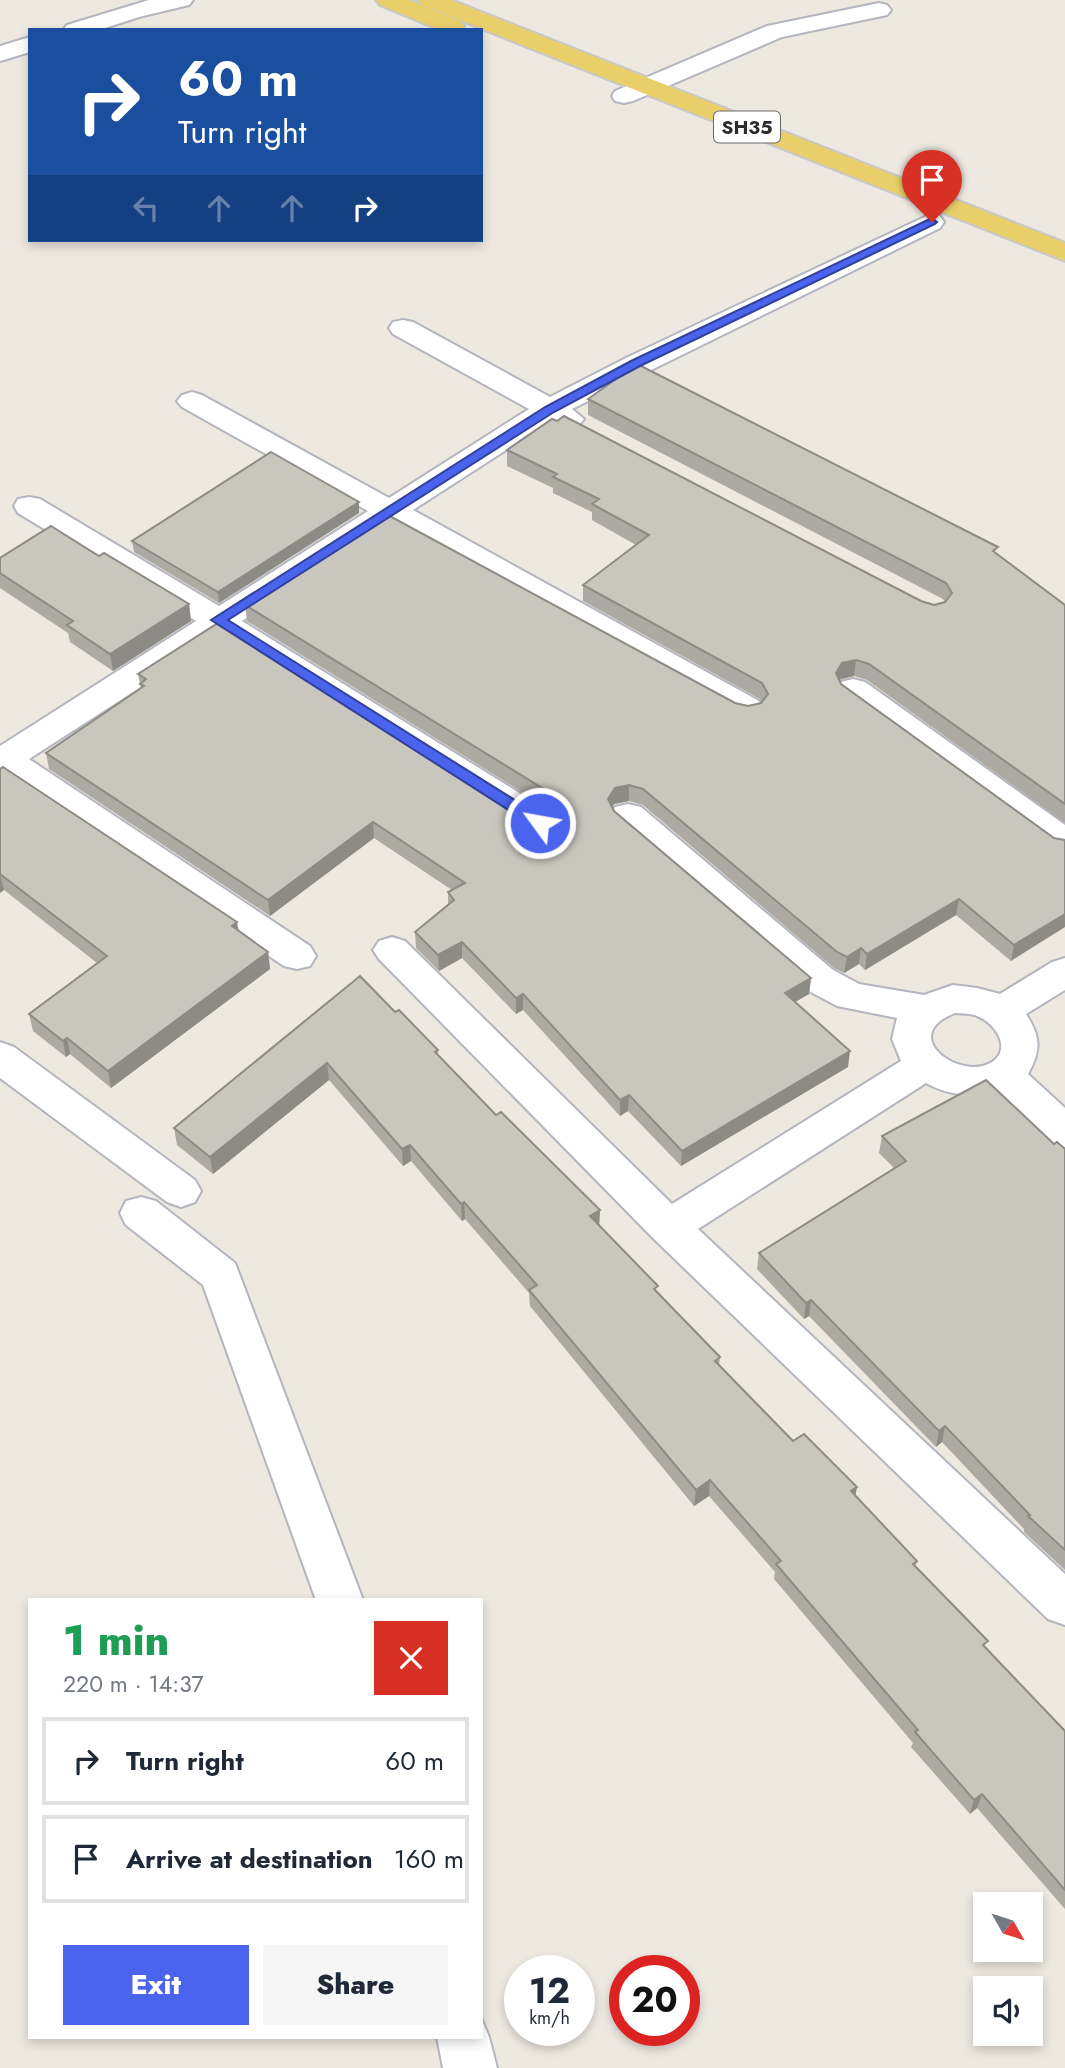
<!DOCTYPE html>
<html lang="en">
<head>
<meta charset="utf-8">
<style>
  body { margin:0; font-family:Jost,sans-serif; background:#f6f6f7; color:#1f2937; height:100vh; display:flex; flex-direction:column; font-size:26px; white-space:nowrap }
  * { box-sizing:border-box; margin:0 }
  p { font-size:23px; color:#747a83 }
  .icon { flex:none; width:38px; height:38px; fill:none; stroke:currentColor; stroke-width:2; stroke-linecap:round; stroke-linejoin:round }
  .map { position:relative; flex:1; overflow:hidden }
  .drawer { position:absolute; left:28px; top:1598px; width:455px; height:441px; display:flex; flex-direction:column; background:#fff; border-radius:0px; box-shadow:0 4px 10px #0003 }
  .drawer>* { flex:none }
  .top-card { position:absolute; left:28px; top:28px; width:455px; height:214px; border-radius:0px; box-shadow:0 4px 10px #0003; background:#1a4fa0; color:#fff; overflow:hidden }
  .needle { width:46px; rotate:129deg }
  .buttons { position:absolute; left:973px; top:1892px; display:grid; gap:14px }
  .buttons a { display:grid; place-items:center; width:70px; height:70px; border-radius:0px; background:#fff; box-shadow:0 4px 10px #0003; font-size:35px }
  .speed { position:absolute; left:504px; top:1955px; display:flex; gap:14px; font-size:35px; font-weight:700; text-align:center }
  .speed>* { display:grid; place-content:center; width:91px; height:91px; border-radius:50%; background:#fff; box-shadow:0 4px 10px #0003; line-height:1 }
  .speed small { font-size:18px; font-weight:400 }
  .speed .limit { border:10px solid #d22; background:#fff; color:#111 }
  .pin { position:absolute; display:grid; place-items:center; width:60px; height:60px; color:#fff; margin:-72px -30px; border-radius:50% 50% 50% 0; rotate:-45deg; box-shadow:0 0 7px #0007 }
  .pin .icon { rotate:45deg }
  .me { position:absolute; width:77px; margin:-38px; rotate:302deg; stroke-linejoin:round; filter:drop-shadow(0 0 5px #0008) }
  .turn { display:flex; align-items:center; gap:24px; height:147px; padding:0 35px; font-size:32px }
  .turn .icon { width:91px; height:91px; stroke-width:2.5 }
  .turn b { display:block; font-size:49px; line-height:60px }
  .lanes { display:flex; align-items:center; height:66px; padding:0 35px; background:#0003; justify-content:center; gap:35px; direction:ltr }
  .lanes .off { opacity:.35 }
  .round { display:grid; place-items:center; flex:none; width:74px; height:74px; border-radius:0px; background:#f6f6f7 }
  .headline { display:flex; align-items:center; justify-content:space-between; height:119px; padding:0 35px }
  h1 { font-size:42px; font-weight:800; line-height:52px; color:#1e9e55 }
  .cta { display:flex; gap:14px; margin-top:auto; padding:14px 35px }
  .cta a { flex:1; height:80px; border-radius:0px; background:#4b64ee; color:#fff; font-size:28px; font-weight:800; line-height:80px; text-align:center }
  .cta a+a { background:#f6f6f7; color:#1f2937 }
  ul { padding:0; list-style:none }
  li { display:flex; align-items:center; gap:21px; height:88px; margin:0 14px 10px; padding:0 21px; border:4px solid #e0e1e3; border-radius:0px }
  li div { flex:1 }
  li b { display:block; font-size:26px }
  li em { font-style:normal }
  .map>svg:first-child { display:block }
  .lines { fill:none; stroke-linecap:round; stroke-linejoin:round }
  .minor-casing { stroke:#b3b5bf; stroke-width:4 }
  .major-casing { stroke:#c8c8c8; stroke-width:4 }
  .minor { fill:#fff; fill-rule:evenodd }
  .major { fill:#e8cf6a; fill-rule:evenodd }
  .wall { fill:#adaaa3 }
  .shaded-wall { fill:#8d8b85 }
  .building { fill:#c9c6be; stroke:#8d8b85; stroke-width:2 }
  .route { fill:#4b64ee; stroke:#31419b; stroke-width:2 }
  .labels { text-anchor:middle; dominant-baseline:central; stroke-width:5; stroke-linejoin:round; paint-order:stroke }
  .shield { fill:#fff; stroke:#6b6b6b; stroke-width:2 }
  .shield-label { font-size:19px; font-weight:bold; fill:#2c2c2c }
</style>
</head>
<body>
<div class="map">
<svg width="1065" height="2068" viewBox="0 0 1065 2068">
  <rect width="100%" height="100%" fill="#ede8e0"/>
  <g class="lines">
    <defs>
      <g id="minor">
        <path d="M149,0H193L189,5L139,17L99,30H63L67,25Z"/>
        <path d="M879,3L887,5L891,10L887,15L782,37L633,101L624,103L615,101L612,96L615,91L767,26Z"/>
        <path d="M30,37V52L0,61V46Z"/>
        <path d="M931,214L940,216L944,222L940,228L572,409L584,419L579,425L569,428L551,421L413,510L759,701L764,709L759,717L747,720L735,717L391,524L242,621L553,814L558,823L553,832L540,835L527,832L220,636L29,759L310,946L316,956L310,966L297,969L284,966L0,774V746L196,621L18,513L14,506L18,499L29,497L40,499L219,606L368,511L182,407L177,401L182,395L192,392L202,395L389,498L529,409L393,334L389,328L393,322L403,320L413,322L550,397L626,358Z"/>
        <path d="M853,679L865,682L1065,825V855L1052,852L841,698L836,690L841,682Z"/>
        <path d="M628,804L641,807L833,970L859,984L924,995L953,985L977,988L1000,994L1052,962L1065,958V990L1026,1014C1041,1037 1041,1051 1028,1074L1065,1108V1147L1051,1143L997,1092C971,1097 950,1096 926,1083L698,1229L1065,1574V1625L1048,1619L654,1239L379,959L373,950L379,941L392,937L405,941L672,1204L901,1061L892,1039L897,1018L837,1006L807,990L615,825L610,816L615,807ZM955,1013C962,1014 970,1013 977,1016C994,1022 1013,1048 992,1062C961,1082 896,1036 955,1013Z"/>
        <path d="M0,1042L14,1047L195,1180L201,1191L195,1202L181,1207L167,1202L0,1078Z"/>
        <path d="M141,1197L156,1201L235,1263L363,1600H316L203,1285L126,1225L120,1213L126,1201Z"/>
        <path d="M481,2018L489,2037L497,2068H443L437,2037H481Z"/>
      </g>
      <g id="major">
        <path d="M376,0H409L460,21L464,26L461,30H440L380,5Z"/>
        <path d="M418,0H451L1065,243V261L422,5Z"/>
      </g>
    </defs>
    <use href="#minor" class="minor-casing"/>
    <use href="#major" class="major-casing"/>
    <use href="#minor" class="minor"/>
    <use href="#major" class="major"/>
  </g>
  <g class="wall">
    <path d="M588,399L996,553L1065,605V823L867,680L854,676L840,680L841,684L1054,838L1011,961L956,915L865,970L859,964L844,973L834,968L643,805L629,801L614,804L612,808L614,811L811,978L809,994L795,1002L848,1067L681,1166L628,1111L620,1116L523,1010L516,1014L462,958L439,971L416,948L415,932L448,904V892L452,890L374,838L270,916L49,769L46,753L141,689L138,674L526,818L539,821L554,818L556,815L554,812L247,621L245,605L748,706L761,703L762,702L760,699L583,601V585L636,545L592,520V512L553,493V488L507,466V450L921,601L934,605L945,602L943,599L588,415Z"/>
    <path d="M359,502V513L219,603L134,552L132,541Z"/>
    <path d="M99,556L189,604L191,621L113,671L70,642L68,633L0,588V558Z"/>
    <path d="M0,769L268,952L270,969L111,1088L70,1054L66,1057L33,1031L29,1014L97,963L4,890L0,893Z"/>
    <path d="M395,1012L438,1050V1055L496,1115L600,1210L599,1226L658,1293L720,1357L719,1365L793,1441L855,1496L917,1561L915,1567L986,1648L1065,1731V1909L977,1808L970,1814L911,1747L913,1743L774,1579L775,1572L709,1496L694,1506L530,1306L529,1293L465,1219L462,1221L411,1161L403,1166L329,1080L213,1174L177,1145L174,1128Z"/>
    <path d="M882,1136L1054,1144L1065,1149V1570L1024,1532V1529L942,1442L936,1447L809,1316L804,1319L757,1269L759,1253L894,1168L879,1153Z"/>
  </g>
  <g class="shaded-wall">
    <path d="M359,502V513L219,603L218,592Z"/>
    <path d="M189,604L191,621L113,671L110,654Z"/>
    <path d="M856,660L854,676L840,679L834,689L836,673L842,663Z"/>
    <path d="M629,785V801L614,804L608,815V799L615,788Z"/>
    <path d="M373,822L374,838L270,916L268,900Z"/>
    <path d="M0,875L4,890L0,893Z"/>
    <path d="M959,899L956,915L865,970L867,954Z"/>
    <path d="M1065,914V927L1011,961L1014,945Z"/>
    <path d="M237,922L240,939L232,926Z"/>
    <path d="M462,942V958L439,971L438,955Z"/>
    <path d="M861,948L859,964L844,973L847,957Z"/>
    <path d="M268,952L270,969L111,1088L108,1071Z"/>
    <path d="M811,978L809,994L783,1009L785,993Z"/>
    <path d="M523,994V1010L516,1014V998Z"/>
    <path d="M67,1038L70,1054L66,1057L63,1041Z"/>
    <path d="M850,1051L848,1067L681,1166L682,1151Z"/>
    <path d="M327,1063L329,1080L213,1174L210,1157Z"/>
    <path d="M629,1095L628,1111L620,1116V1100Z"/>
    <path d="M410,1145L411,1161L403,1166L402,1149Z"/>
    <path d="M464,1202L465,1219L462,1221L461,1204Z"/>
    <path d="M600,1210L599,1227L590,1216Z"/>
    <path d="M811,1300L809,1316L804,1319L806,1303Z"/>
    <path d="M945,1426L942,1442L936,1447L939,1431Z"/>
    <path d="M710,1480L709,1496L694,1506L696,1490Z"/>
    <path d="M857,1487L854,1503L851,1491Z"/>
    <path d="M982,1794L977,1808L970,1814L974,1800Z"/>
  </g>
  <g class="building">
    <path d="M637,364L998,547L993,551L1065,605V804L869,664L856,660L842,663L836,673L841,684L1054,838L1065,840V914L1014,945L959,899L867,954L861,948L847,957L837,952L643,789L629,785L615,788L608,799L614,811L811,978L785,993L850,1051L682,1151L629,1095L620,1100L523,994L516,998L462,942L438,955L415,932L454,900L448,892L465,883L373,822L268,900L46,753L144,686L140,684L146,679L138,674L218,623L526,818L539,821L554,818L560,808L555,796L245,605L386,514L735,703L748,706L761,703L768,694L762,683L583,585L649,535L592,504L599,499L553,477L557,474L507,450L552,419L557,421L564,416L921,601L934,605L945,602L952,593L946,583L588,399Z"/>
    <path d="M271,452L359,502L218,592L132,541Z"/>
    <path d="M51,526L99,556L104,553L189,604L110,654L67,625L73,621L0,573V558Z"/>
    <path d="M3,767L237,922L232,926L268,952L108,1071L67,1038L63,1041L29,1014L107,956L0,874V769Z"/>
    <path d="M360,976L395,1012L399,1010L438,1050L435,1052L496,1115L501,1112L600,1210L590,1216L658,1286L654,1289L720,1357L715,1361L793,1441L804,1434L857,1487L851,1491L917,1561L913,1564L988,1641L983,1645L1065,1731V1890L982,1794L974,1800L915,1732L918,1730L776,1564L781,1561L710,1480L696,1490L529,1290L537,1285L464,1202L461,1204L410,1145L402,1149L327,1063L210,1157L174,1128Z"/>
    <path d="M986,1080L1054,1144L1057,1142L1065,1149V1550L1028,1516L1030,1515L945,1426L939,1431L811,1300L806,1303L759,1253L906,1161L882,1136Z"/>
  </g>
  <path class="route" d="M932,218L937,222L935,224L640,366L554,412L228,620L545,819L547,823L545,827H535L211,620L545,407L631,361Z"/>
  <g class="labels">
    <rect class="shield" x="714" y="111.5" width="66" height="31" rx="5"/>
    <g class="shield-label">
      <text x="747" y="127">SH35</text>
    </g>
  </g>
</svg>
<div class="buttons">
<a><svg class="needle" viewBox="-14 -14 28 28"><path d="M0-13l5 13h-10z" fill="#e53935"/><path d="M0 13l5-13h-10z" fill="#747a83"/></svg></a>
<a><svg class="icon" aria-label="sound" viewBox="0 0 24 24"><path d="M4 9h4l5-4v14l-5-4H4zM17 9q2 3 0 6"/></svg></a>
</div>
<div class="speed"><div>12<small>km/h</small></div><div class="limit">20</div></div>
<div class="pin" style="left:932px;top:222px;background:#d93025"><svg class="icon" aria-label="arrive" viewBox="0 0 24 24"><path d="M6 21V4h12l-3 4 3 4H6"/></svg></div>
<svg class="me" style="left:540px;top:823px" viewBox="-20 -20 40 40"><circle r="17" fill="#4b64ee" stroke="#fff" stroke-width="3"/><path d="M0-11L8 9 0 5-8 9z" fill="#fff"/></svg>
<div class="top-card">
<div class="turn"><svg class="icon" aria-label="right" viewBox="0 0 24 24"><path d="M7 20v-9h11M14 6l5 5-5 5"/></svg><div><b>60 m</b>Turn right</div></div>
<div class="lanes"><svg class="icon off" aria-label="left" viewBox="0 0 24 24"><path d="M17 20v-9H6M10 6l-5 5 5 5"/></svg><svg class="icon off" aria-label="ahead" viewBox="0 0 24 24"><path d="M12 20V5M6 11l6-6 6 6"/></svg><svg class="icon off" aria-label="ahead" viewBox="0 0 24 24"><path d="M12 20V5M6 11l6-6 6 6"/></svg><svg class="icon" aria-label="right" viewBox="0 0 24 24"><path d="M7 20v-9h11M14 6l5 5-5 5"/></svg></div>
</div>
<section class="drawer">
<div class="headline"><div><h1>1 min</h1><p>220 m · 14:37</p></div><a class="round" style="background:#d93025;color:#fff"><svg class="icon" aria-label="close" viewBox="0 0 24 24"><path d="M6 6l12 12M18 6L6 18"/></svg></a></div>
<ul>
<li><svg class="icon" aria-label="right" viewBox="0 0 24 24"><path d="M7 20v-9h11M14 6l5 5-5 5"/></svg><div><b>Turn right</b></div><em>60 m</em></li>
<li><svg class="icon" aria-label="arrive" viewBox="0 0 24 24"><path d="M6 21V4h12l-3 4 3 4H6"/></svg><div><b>Arrive at destination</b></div><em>160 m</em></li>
</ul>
<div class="cta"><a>Exit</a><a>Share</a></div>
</section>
</div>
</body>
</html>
